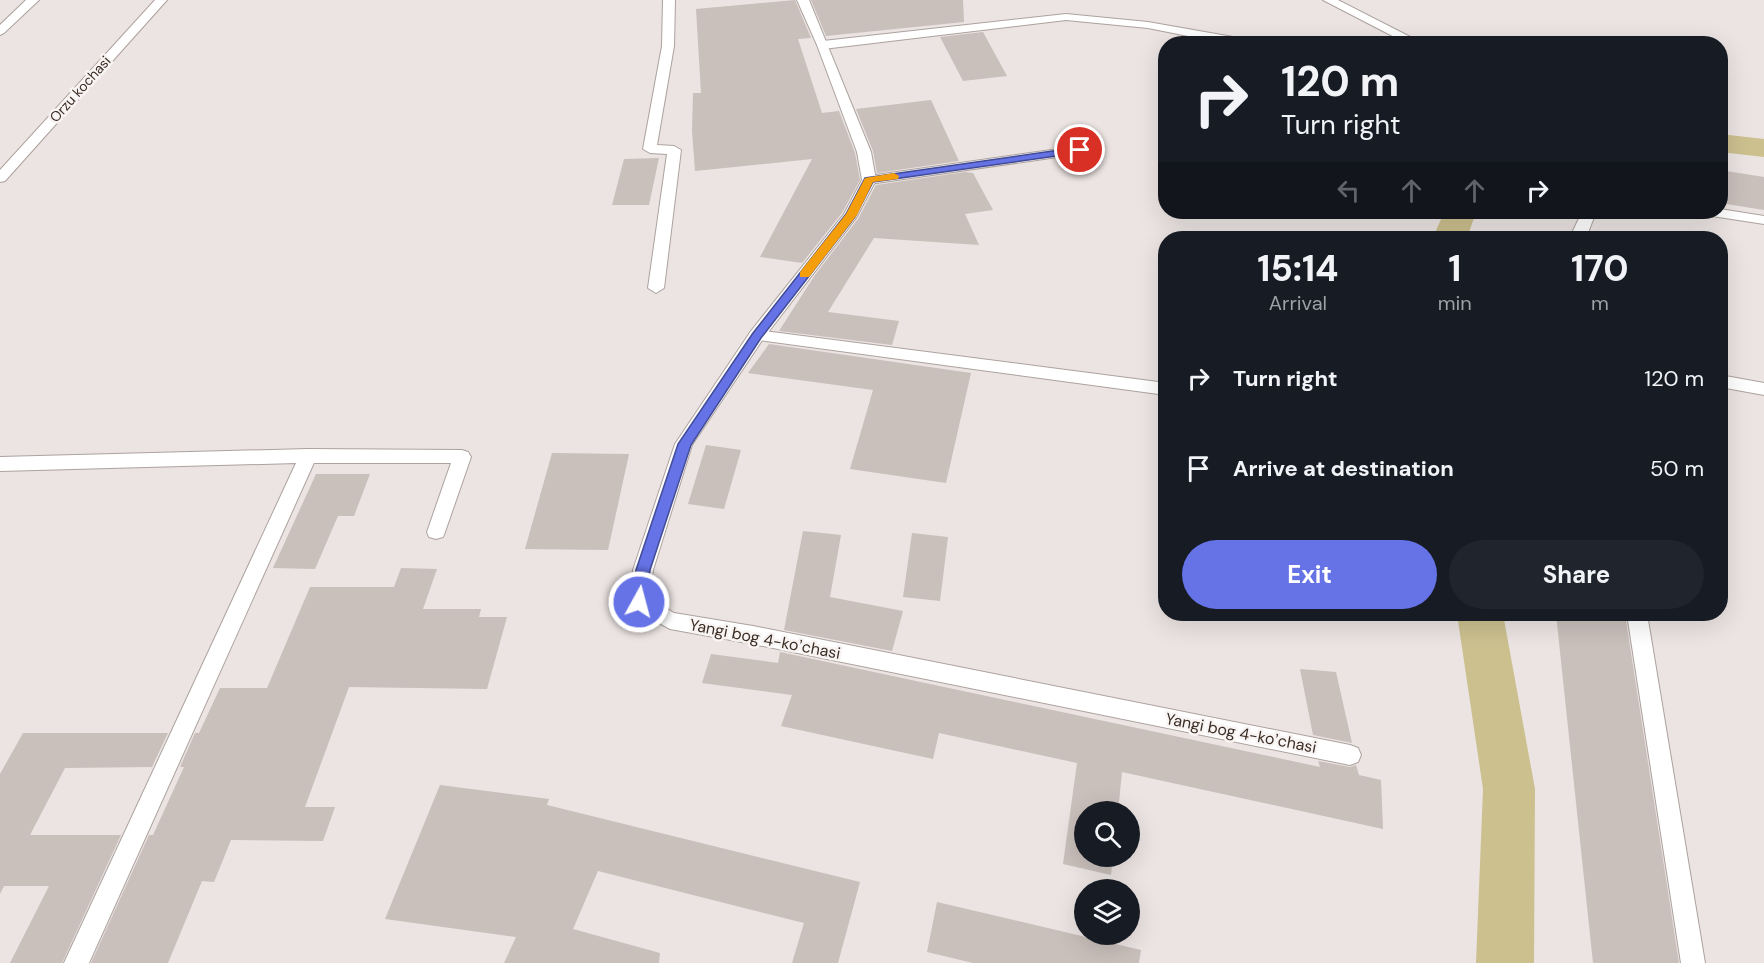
<!DOCTYPE html>
<html lang="en">
<head>
<meta charset="utf-8">
<style>
  body { margin:0; font-family:"DM Sans",sans-serif; background:#20242c; color:#f1f3f6; height:100vh; display:flex; flex-direction:column; font-size:22px; white-space:nowrap }
  * { box-sizing:border-box; margin:0 }
  p { font-size:20px; color:#9ea1a6 }
  .icon { flex:none; width:33px; height:33px; fill:none; stroke:currentColor; stroke-width:2; stroke-linecap:round; stroke-linejoin:round }
  .map { position:relative; flex:1; overflow:hidden }
  .drawer { position:absolute; left:1158px; top:231px; width:570px; height:390px; display:flex; flex-direction:column; background:#171b24; border-radius:24px; box-shadow:0 6px 24px #0002 }
  .drawer>* { flex:none }
  .top-card { position:absolute; left:1158px; top:36px; width:570px; height:183px; border-radius:24px; box-shadow:0 6px 24px #0002; background:#171b24; color:#f1f3f6; overflow:hidden }
  .controls { position:absolute; left:1074px; top:801px; display:grid; gap:12px }
  .controls a { display:grid; place-items:center; width:66px; height:66px; border-radius:50%; background:#171b24; box-shadow:0 6px 24px #0002; font-size:30px }
  .pin { position:absolute; display:grid; place-items:center; width:51px; height:51px; color:#fff; margin:-26px; border:3px solid #fff; border-radius:50%; box-shadow:0 2px 6px #0007 }
  .me { position:absolute; width:66px; margin:-33px; rotate:7deg; stroke-linejoin:round; filter:drop-shadow(0 0 4px #0008) }
  .turn { display:flex; align-items:center; gap:21px; height:126px; padding:0 24px; font-size:27px }
  .turn .icon { width:78px; height:78px; stroke-width:2.5 }
  .turn b { display:block; font-size:42px; line-height:51px }
  .lanes { display:flex; align-items:center; height:57px; padding:0 24px; background:#0003; justify-content:center; gap:30px; direction:ltr }
  .lanes .off { opacity:.35 }
  .eta { display:flex; justify-content:space-evenly; align-items:center; height:102px; text-align:center }
  .eta b { font-size:36px; font-weight:700; line-height:42px }
  .cta { display:flex; gap:12px; margin-top:auto; padding:12px 24px }
  .cta a { flex:1; height:69px; border-radius:36px; background:#6573e6; color:#fff; font-size:24px; font-weight:700; line-height:69px; text-align:center }
  .cta a+a { background:#20242c; color:#f1f3f6 }
  ul { padding:0; list-style:none }
  li { display:flex; align-items:center; gap:18px; height:90px; padding:0 24px }
  li div { flex:1 }
  li b { display:block; font-size:22px }
  li em { font-style:normal }
  .map>svg:first-child { display:block }
  .lines { fill:none; stroke-linecap:round; stroke-linejoin:round }
  .canal { fill:#ccc08f; fill-rule:evenodd }
  .building { fill:#c9bfbb }
  .lane-casing { stroke:#aca29e; stroke-width:2 }
  .street-casing { stroke:#aca29e; stroke-width:2 }
  .secondary-casing { stroke:#ad9f9a; stroke-width:2 }
  .lane { fill:#fff; fill-rule:evenodd }
  .street { fill:#fff; fill-rule:evenodd }
  .secondary { fill:#fff; fill-rule:evenodd }
  .route { fill:#6573e6; stroke:#424b96; stroke-width:1.5 }
  .slow { fill:#f59e0b }
  .labels { text-anchor:middle; dominant-baseline:central; stroke-width:5; stroke-linejoin:round; paint-order:stroke }
  .far-street-label { font-size:14px; fill:#3b2d24; stroke:#f8f4f3 }
  .street-label { font-size:16px; fill:#3b2d24; stroke:#f8f4f3 }
</style>
</head>
<body>
<div class="map">
<svg width="1764" height="963" viewBox="0 0 1764 963">
  <rect width="100%" height="100%" fill="#ebe4e2"/>
  <g class="lines">
    <g class="canal">
      <path d="M1720,134L1764,139V157L1720,152Z"/>
      <path d="M1444,212H1476L1467,238H1433Z"/>
      <path d="M1457,614H1503L1535,789L1534,963H1476L1483,789Z"/>
    </g>
  </g>
  <g class="building">
    <path d="M795,0L811,38L798,39L822,113L839,111L855,153L860,180L842,213L802,263L760,257L812,159L695,171L692,131L693,93H701L696,9Z"/>
    <path d="M811,0H963L964,22L826,36Z"/>
    <path d="M983,32L1007,76L963,81L940,37Z"/>
    <path d="M931,100L959,161L877,173L873,151L856,109Z"/>
    <path d="M659,158L649,205H612L624,159Z"/>
    <path d="M1720,170L1764,177V210L1720,203Z"/>
    <path d="M965,172L973,173L993,210L965,214L979,245L874,238L828,312L899,321L892,345L779,331L815,275L858,219L876,185Z"/>
    <path d="M769,344L971,373L946,483L850,469L873,390L748,373Z"/>
    <path d="M706,445L741,450L724,509L688,504Z"/>
    <path d="M552,453L629,454L608,550L525,549Z"/>
    <path d="M316,474H370L354,516H338L315,569L273,568Z"/>
    <path d="M803,531L841,535L830,597L903,611L892,651L784,630Z"/>
    <path d="M912,533L948,537L940,601L903,597Z"/>
    <path d="M401,568L437,569L423,609H481L479,617H507L487,689L349,687L305,807H335L323,841L231,840L214,882L202,881L168,963H91L149,835H153L184,767H180L195,733H199L220,688H267L310,587H394Z"/>
    <path d="M1556,614H1625L1679,963H1593Z"/>
    <path d="M780,652L1320,767L1318,761L1350,767L1356,765L1359,775L1381,780L1383,829L1122,772L1118,812H1084V856H1113L1111,875L1063,864L1077,763L939,733L933,759L781,726L792,695L702,683L711,654L778,663Z"/>
    <path d="M1300,669L1336,672L1352,743L1313,735Z"/>
    <path d="M23,733H168L152,767L65,768L30,835H121L62,963H10L49,886H4L0,894V774Z"/>
    <path d="M440,785L549,799L547,805L860,882L838,963H792L804,923L598,871L573,929L660,953L659,963H504L516,937L385,919Z"/>
    <path d="M937,902L1141,950L1139,963H973L927,952Z"/>
  </g>
  <g class="lines">
    <defs>
      <g id="lane">
        <path d="M26,0H39L4,33L0,35V25Z"/>
        <path d="M663,0H675L674,46L657,145L674,146L681,150L664,288L656,293L648,288L667,154L650,153L643,149L662,46Z"/>
        <path d="M1323,0H1338L1424,44H1408Z"/>
        <path d="M1066,14L1148,22L1250,40L1256,44H1228L1148,28L1066,20L823,49L817,45L823,41Z"/>
        <path d="M1080,146L1085,147L1087,150L1085,153L869,184L862,180L869,176Z"/>
        <path d="M1720,209L1764,216V224L1712,216L1705,212H1720Z"/>
        <path d="M1582,212H1596L1586,238H1572V233Z"/>
        <path d="M757,330L1166,383V395L751,339L749,335L751,331Z"/>
        <path d="M1720,375L1764,383V395L1720,387Z"/>
        <path d="M308,449L462,450L468,452L471,457L445,532L443,537L436,539L429,537L427,532L451,463H308L302,461L299,456L302,451Z"/>
        <path d="M1627,614H1647L1705,963H1681Z"/>
      </g>
      <g id="street">
        <path d="M797,0H809L871,152L876,180L856,218L763,339L692,445L653,570L649,598L674,613L753,626L1350,745L1358,748L1361,755L1358,762L1350,765L753,644L670,629L632,608L629,602L633,570L675,444L751,331L844,214L862,180L857,152L817,45Z"/>
        <path d="M308,449L314,451L317,456L89,963H64L296,463L0,471V457Z"/>
      </g>
      <path id="secondary" d="M155,0H167L5,181L0,182V170Z"/>
    </defs>
    <use href="#lane" class="lane-casing"/>
    <use href="#street" class="street-casing"/>
    <use href="#secondary" class="secondary-casing"/>
    <use href="#lane" class="lane"/>
    <use href="#street" class="street"/>
    <use href="#secondary" class="secondary"/>
  </g>
  <path class="route" d="M1080,147H1084V152L873,182L855,217L761,338L691,445L650,570L646,602L644,606L639,608L634,606L632,602L636,570L678,444L753,333L846,214L865,178Z"/>
  <path class="slow" d="M894,173L899,176L898,179L873,182L857,215L809,277H800V272L846,214L865,178Z"/>
  <g class="labels">
    <g class="far-street-label">
      <text transform="translate(80 89) rotate(-48)">Orzu kochasi</text>
    </g>
    <g class="street-label">
      <text transform="translate(765 639) rotate(11)">Yangi bog 4-koʼchasi</text>
      <text transform="translate(1241 733) rotate(11)">Yangi bog 4-koʼchasi</text>
    </g>
  </g>
</svg>
<div class="controls">
<a><svg class="icon" aria-label="search" viewBox="0 0 24 24"><circle cx="10" cy="10" r="6"/><path d="M15 15l6 6"/></svg></a>
<a><svg class="icon" aria-label="layers" viewBox="0 0 24 24"><path d="M12 4l9 5-9 5-9-5zM3 14l9 5 9-5"/></svg></a>
</div>
<div class="pin" style="left:1080px;top:150px;background:#d93025"><svg class="icon" aria-label="arrive" viewBox="0 0 24 24"><path d="M6 21V4h12l-3 4 3 4H6"/></svg></div>
<svg class="me" style="left:639px;top:602px" viewBox="-20 -20 40 40"><circle r="17" fill="#6573e6" stroke="#fff" stroke-width="3"/><path d="M0-11L8 9 0 5-8 9z" fill="#fff"/></svg>
<div class="top-card">
<div class="turn"><svg class="icon" aria-label="right" viewBox="0 0 24 24"><path d="M7 20v-9h11M14 6l5 5-5 5"/></svg><div><b>120 m</b>Turn right</div></div>
<div class="lanes"><svg class="icon off" aria-label="left" viewBox="0 0 24 24"><path d="M17 20v-9H6M10 6l-5 5 5 5"/></svg><svg class="icon off" aria-label="ahead" viewBox="0 0 24 24"><path d="M12 20V5M6 11l6-6 6 6"/></svg><svg class="icon off" aria-label="ahead" viewBox="0 0 24 24"><path d="M12 20V5M6 11l6-6 6 6"/></svg><svg class="icon" aria-label="right" viewBox="0 0 24 24"><path d="M7 20v-9h11M14 6l5 5-5 5"/></svg></div>
</div>
<section class="drawer">
<div class="eta">
<div><b>15:14</b><p>Arrival</p></div>
<div><b>1</b><p>min</p></div>
<div><b>170</b><p>m</p></div>
</div>
<ul>
<li><svg class="icon" aria-label="right" viewBox="0 0 24 24"><path d="M7 20v-9h11M14 6l5 5-5 5"/></svg><div><b>Turn right</b></div><em>120 m</em></li>
<li><svg class="icon" aria-label="arrive" viewBox="0 0 24 24"><path d="M6 21V4h12l-3 4 3 4H6"/></svg><div><b>Arrive at destination</b></div><em>50 m</em></li>
</ul>
<div class="cta"><a>Exit</a><a>Share</a></div>
</section>
</div>
</body>
</html>
